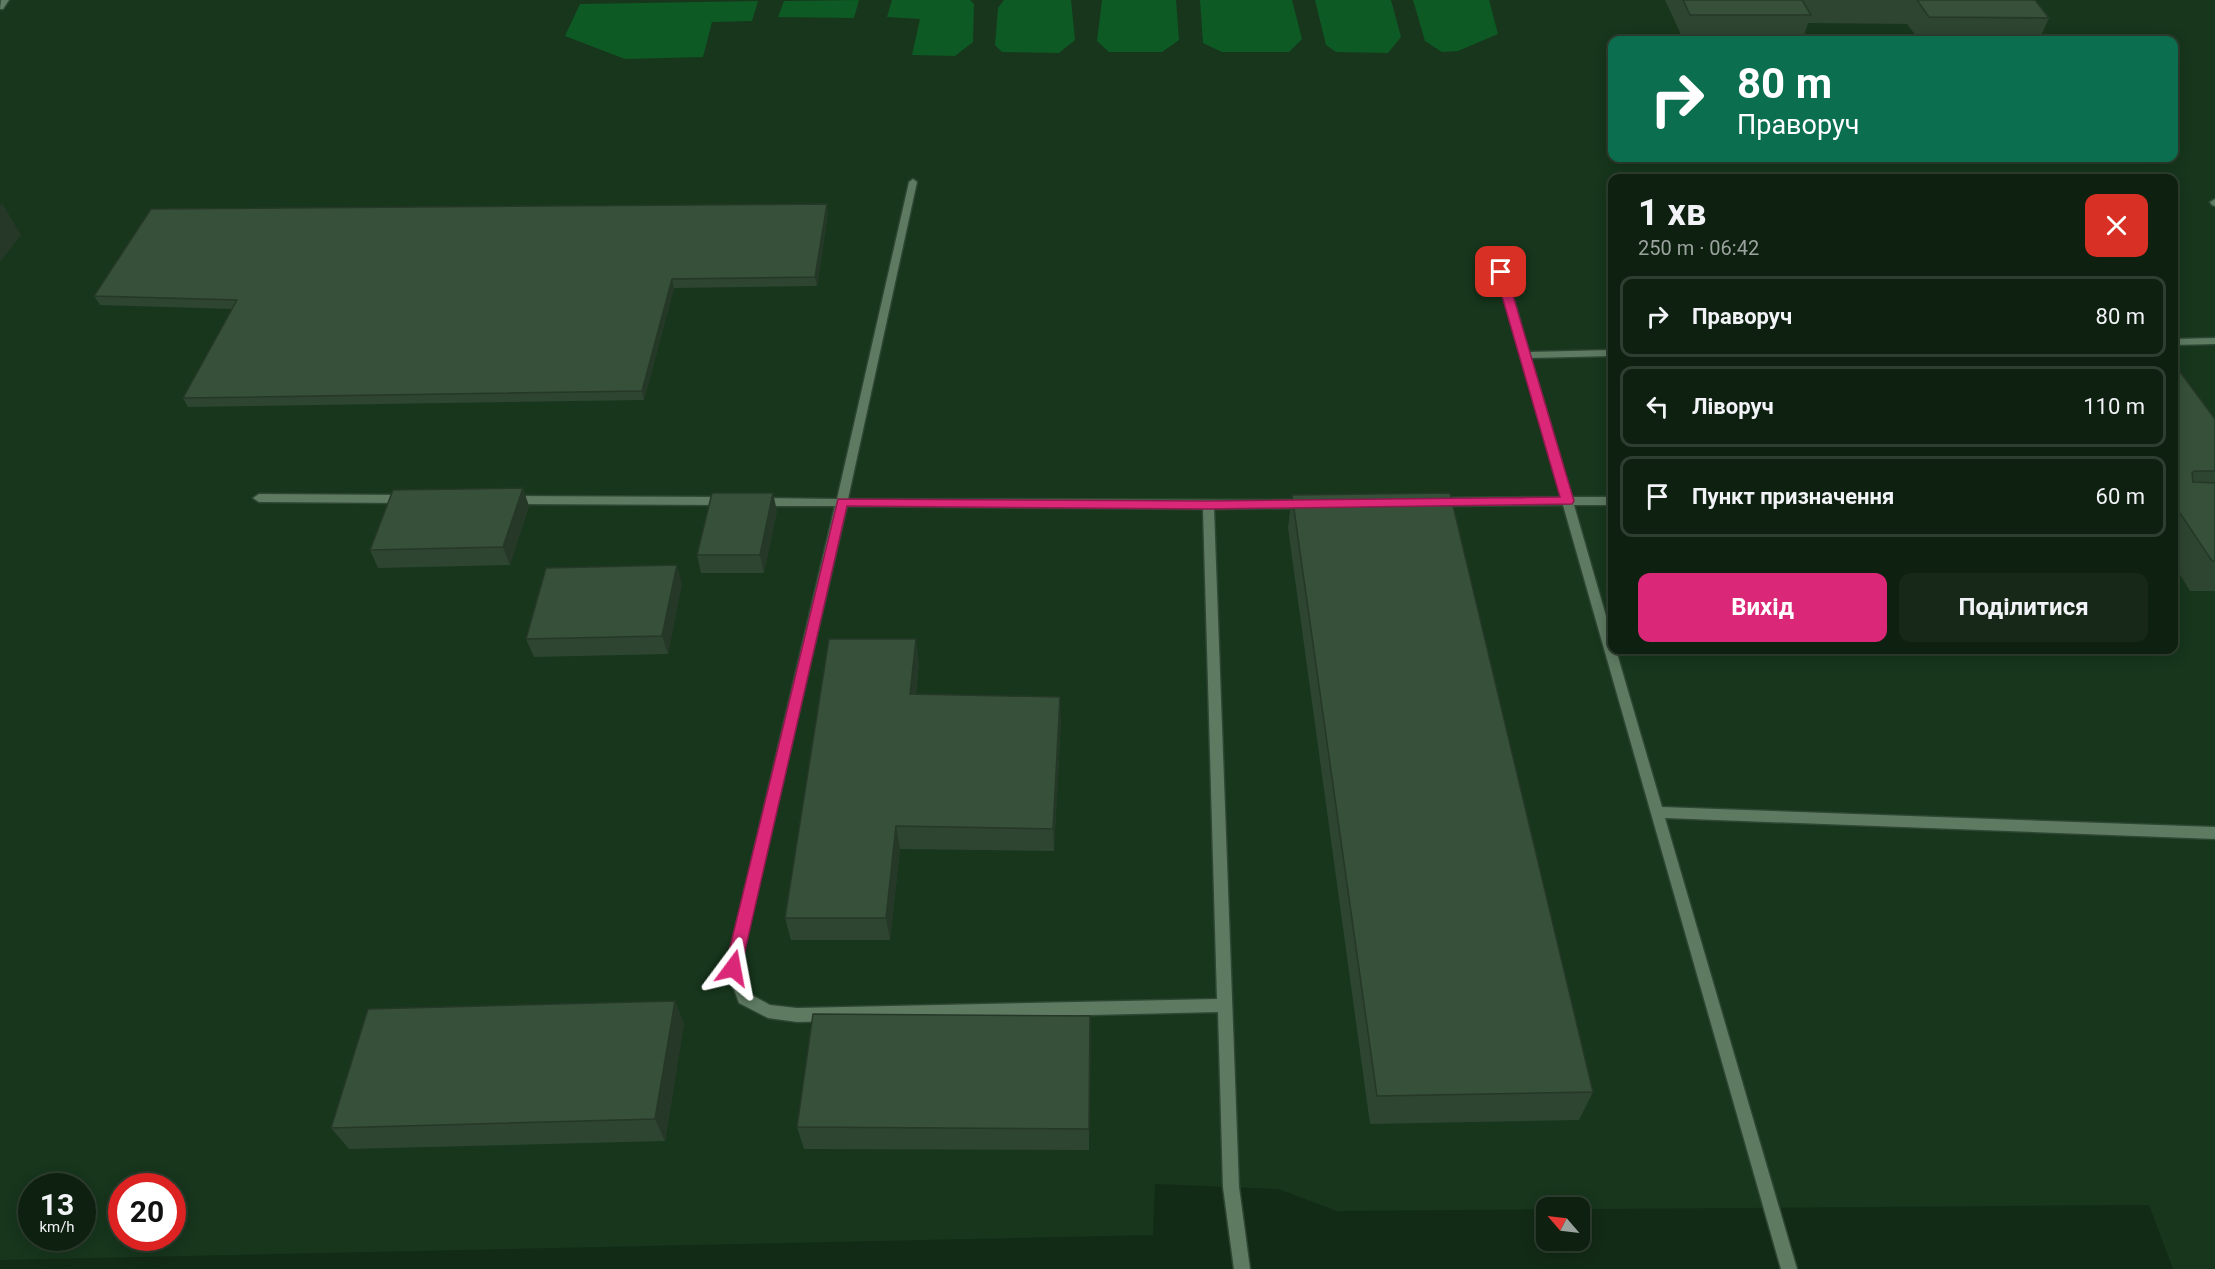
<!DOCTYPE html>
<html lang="uk">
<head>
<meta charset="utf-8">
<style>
  body { margin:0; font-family:Roboto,sans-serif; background:#172819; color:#f1f3f6; height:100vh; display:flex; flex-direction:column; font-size:22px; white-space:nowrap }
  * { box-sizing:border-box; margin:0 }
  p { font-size:20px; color:#9ba39f }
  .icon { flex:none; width:33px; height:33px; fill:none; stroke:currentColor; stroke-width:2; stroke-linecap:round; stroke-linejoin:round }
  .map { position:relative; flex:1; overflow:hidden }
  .details { position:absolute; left:1608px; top:174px; width:570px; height:480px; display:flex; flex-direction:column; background:#0e2010; border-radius:12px; box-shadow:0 3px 15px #0003,0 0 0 2px #2e3e30 }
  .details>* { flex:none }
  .guide { position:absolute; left:1608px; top:36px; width:570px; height:126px; border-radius:12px; box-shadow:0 3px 15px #0003,0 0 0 2px #2e3e30; background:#0b6e4f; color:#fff; overflow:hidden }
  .needle { width:39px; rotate:298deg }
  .buttons { position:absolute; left:1536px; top:1197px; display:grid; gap:12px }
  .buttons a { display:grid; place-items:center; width:54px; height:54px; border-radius:12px; background:#0e2010; box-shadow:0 3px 15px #0003,0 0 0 2px #2e3e30; font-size:30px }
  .speed { position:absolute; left:18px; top:1173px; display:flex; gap:12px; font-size:30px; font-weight:700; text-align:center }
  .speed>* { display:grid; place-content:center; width:78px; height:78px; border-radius:50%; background:#0e2010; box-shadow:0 3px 15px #0003,0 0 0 2px #2e3e30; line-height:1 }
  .speed small { font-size:15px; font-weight:400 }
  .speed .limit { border:9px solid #d22; background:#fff; color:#111 }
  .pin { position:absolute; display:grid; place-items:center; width:51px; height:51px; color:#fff; margin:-26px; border-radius:12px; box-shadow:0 3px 9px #0006 }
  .me { position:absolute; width:66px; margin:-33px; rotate:13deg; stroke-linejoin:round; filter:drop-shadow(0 0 4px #0008) }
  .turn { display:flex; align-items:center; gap:21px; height:126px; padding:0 30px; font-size:27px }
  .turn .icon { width:78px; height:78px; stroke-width:2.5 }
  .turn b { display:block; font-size:42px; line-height:51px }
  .round { display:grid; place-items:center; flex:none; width:63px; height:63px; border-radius:12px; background:#172819 }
  .summary { display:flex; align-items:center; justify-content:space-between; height:102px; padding:0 30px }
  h1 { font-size:36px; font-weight:700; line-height:45px }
  .primary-button { display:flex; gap:12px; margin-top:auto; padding:12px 30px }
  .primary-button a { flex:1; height:69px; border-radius:12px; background:#db2777; color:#fff; font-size:24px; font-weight:700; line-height:69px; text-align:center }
  .primary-button a+a { background:#172819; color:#f1f3f6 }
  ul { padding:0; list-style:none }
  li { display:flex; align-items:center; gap:18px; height:81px; margin:0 12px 9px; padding:0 18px; border:3px solid #2e3e30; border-radius:12px }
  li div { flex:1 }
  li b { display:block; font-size:22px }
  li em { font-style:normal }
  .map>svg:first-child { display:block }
  .built { fill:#17361c; fill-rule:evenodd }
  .green { fill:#0e5a24 }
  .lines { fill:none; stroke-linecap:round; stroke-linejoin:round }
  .lane-casing { stroke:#2e4632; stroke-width:3 }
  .lane { fill:#5e7a61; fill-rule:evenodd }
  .wall { fill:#2e4531 }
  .shaded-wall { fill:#263828 }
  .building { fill:#365039; stroke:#263828; stroke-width:1.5 }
  .route { fill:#db2777; stroke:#8e194d; stroke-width:1.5 }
</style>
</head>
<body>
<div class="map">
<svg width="2215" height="1269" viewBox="0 0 2215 1269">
  <rect width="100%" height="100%" fill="#122b16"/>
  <path class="built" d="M0,0H2215V1269H2173L2149,1205L1337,1211L1278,1189L1155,1184L1153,1235L0,1260ZM1612,40H2174V158H1612ZM1612,178H2174V650H1612ZM32,1186H82V1238H32ZM122,1186H172V1238H122Z"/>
  <g class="green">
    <path d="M859,0L854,18L778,17L784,1Z"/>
    <path d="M892,0H970L974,4L973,42L955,56L912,55L920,19L887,17Z"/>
    <path d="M1004,0H1071L1075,40L1059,53L1002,52L995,45L998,8Z"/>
    <path d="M1102,0H1176L1179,40L1162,52H1109L1097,41Z"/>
    <path d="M1200,0H1292L1302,39L1289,52H1222L1203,43Z"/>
    <path d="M1315,0H1391L1401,37L1388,53L1336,52L1326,45Z"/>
    <path d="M1413,0H1489L1498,34L1458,51L1442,52L1425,41Z"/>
    <path d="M758,1L752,21L712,22L703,57L625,59L565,36L580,4Z"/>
  </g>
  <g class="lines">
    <defs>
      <g id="lane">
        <path d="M1,0H9L3,9H0Z"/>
        <path d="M913,179L917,182L848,499L1306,500L1312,504L1306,508L1214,509L1239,1187L1250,1269H1234L1223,1187L1218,1012L797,1022L768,1018L739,1003L726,968L835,506H759L753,502L759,498L837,499L909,182ZM847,506L1203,509L1217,999L797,1008L770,1005L750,994L740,968Z"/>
        <path d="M2215,199V206L2212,205L2210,202Z"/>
        <path d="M1495,248L1500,251L1529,352L1612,350V356L1531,358L1572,497H1612V505H1574L1612,637V650H1616L1662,807L2215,827V839L1665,818L1797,1269H1781L1563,505L1437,506L1431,502L1437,498L1561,497L1490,251Z"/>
        <path d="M2215,338V344L2174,345V339Z"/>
        <path d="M259,494L406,495L412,499L406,503L259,502L253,498Z"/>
        <path d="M510,496L724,497L730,501L724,505L510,504L504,500Z"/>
      </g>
    </defs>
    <use href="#lane" class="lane-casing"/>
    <use href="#lane" class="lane"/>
  </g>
  <g class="wall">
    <path d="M1665,0H2035L2049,18L2039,40H1919L1907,24L1808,23L1803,39H1683Z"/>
    <path d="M828,213L817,286L674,288L644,400L188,407L183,398L232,309L100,305L94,296Z"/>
    <path d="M2174,364L2215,419V591H2190L2174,565Z"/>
    <path d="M1292,495L1593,1092L1579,1120L1370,1124L1288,528Z"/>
    <path d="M529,506L510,565L378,568L370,550Z"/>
    <path d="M777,511L764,573H701L697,555Z"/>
    <path d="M682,583L668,654L534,657L526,639Z"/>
    <path d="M919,662L916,694L1061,720L1054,851L900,849L890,940H791L785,918Z"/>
    <path d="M675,1001L684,1024L665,1141L349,1149L331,1128Z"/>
    <path d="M1090,1016L1089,1150L804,1149L797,1127Z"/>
  </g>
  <g class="shaded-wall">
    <path d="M2,203L21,235L0,262V206Z"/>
    <path d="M827,204L828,213L817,286L815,277Z"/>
    <path d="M672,279L674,288L644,400L642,391Z"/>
    <path d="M523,488L529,506L510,565L503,547Z"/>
    <path d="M773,493L777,511L764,573L760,555Z"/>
    <path d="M677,565L682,583L668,654L662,636Z"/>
    <path d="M916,639L919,662L913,717L910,694Z"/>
    <path d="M1060,697L1061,720L1054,851L1053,829Z"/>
    <path d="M896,826L900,849L890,940L886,918Z"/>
    <path d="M675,1001L684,1024L665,1141L655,1119Z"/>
    <path d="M1090,1016L1091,1039L1089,1150V1129Z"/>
  </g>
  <g class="building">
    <path d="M1683,0H1802L1811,15H1690Z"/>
    <path d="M1917,0H2035L2049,18L1929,17Z"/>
    <path d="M827,204L815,277L672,279L642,391L183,398L237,300L94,296L151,209Z"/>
    <path d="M2174,364L2215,419V471H2194L2192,473L2193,482L2215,483V561H2212L2174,504Z"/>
    <path d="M523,488L503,547L370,550L393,490Z"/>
    <path d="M712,493H773L760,555H697Z"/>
    <path d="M1450,493L1593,1092L1377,1096L1292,495Z"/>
    <path d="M677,565L662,636L526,639L546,568Z"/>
    <path d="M829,639H916L910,694L1060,697L1053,829L896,826L886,918H785Z"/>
    <path d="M675,1001L655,1119L331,1128L368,1009Z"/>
    <path d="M813,1014L1090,1016L1089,1129L797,1127Z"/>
  </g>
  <path class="route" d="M1497,269H1501L1506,272L1574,501L1572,504L1208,509L847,506L741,968L739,973L733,975L727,973L725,968L838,499L1208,501L1560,497L1495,272Z"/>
</svg>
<div class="buttons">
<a><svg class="needle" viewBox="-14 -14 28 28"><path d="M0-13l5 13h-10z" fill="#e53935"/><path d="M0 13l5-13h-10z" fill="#9ba39f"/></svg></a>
</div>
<div class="speed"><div>13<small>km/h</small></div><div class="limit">20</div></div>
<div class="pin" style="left:1501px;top:272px;background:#d93025"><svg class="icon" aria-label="arrive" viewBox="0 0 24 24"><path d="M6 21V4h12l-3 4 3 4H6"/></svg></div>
<svg class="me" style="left:733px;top:968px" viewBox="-20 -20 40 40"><path d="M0-17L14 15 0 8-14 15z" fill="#db2777" stroke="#fff" stroke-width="4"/></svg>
<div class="guide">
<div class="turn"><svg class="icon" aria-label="right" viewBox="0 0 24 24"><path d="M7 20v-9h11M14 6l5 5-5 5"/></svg><div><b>80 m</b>Праворуч</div></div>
</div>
<section class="details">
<div class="summary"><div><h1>1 хв</h1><p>250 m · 06:42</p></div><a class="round" style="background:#d93025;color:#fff"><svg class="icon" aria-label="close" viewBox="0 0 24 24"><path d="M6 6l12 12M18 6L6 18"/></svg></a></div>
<ul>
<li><svg class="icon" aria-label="right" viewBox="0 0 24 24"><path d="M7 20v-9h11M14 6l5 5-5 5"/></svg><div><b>Праворуч</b></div><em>80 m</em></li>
<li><svg class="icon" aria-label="left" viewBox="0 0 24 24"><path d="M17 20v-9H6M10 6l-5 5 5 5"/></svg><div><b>Ліворуч</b></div><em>110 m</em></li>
<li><svg class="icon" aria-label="arrive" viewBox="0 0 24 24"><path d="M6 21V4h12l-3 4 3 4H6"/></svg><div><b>Пункт призначення</b></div><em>60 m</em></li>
</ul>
<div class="primary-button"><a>Вихід</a><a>Поділитися</a></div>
</section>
</div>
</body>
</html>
